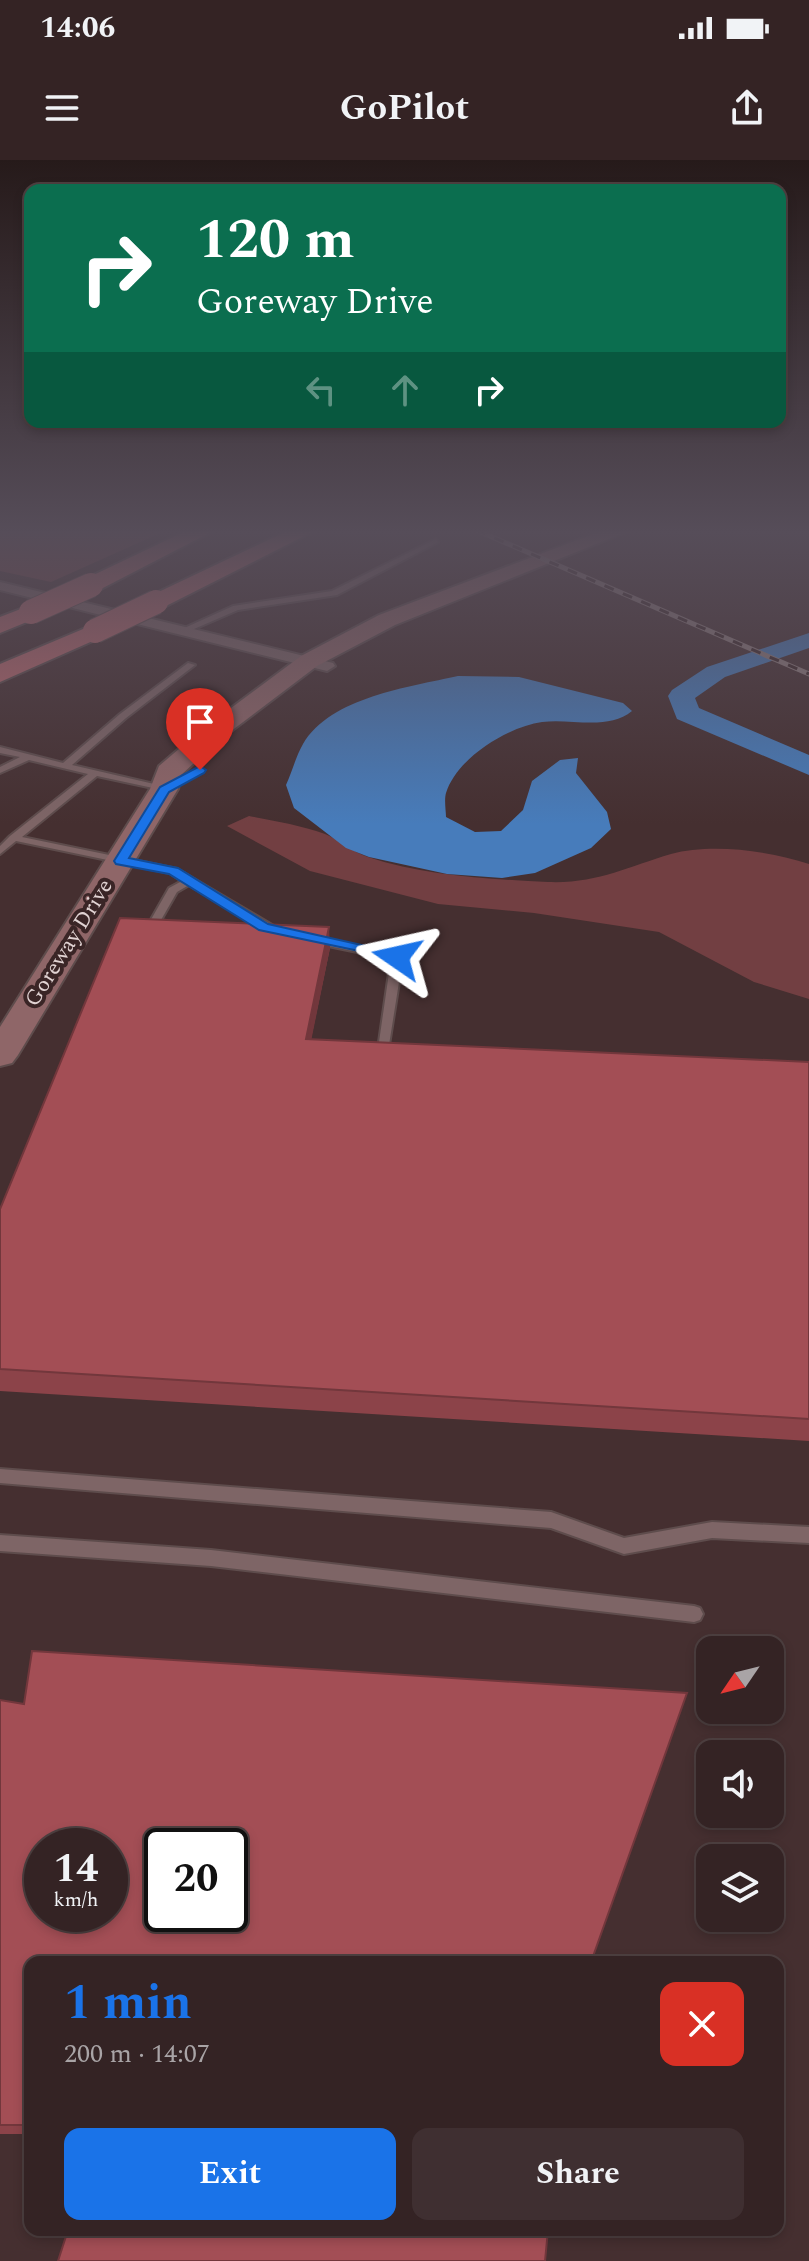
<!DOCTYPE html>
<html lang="en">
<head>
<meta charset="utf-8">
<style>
  body { margin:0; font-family:Spectral,serif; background:#3f2f31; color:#f1f3f6; height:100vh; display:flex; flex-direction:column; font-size:30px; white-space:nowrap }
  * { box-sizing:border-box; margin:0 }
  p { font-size:26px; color:#a9a4a6 }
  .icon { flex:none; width:44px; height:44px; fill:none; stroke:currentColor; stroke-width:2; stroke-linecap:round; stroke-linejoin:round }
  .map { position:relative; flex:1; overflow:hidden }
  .drawer { position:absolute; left:24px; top:1796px; width:760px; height:280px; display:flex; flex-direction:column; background:#342324; border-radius:16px; box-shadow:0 4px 12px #0003,0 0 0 2px #4e4041 }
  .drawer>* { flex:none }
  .guide { position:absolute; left:24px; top:24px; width:762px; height:244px; border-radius:16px; box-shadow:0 4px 12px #0003,0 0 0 2px #4e4041; background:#0b6e4f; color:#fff; overflow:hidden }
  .needle { width:52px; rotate:235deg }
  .buttons { position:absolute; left:696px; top:1476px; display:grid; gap:16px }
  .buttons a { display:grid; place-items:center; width:88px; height:88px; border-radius:16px; background:#342324; box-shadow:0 4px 12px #0003,0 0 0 2px #4e4041; font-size:40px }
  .speed { position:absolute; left:24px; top:1668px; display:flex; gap:16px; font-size:40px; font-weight:700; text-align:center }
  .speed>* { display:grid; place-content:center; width:104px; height:104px; border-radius:50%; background:#342324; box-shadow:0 4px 12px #0003,0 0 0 2px #4e4041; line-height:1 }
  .speed small { font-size:20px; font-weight:400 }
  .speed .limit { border:4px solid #111; border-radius:12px; background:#fff; color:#111 }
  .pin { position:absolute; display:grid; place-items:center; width:68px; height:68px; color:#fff; margin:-82px -34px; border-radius:50% 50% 50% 0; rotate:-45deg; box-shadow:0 0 8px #0007 }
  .pin .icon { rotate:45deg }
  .me { position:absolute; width:88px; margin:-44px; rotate:281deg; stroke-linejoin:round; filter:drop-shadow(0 0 6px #0008) }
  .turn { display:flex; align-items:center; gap:28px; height:168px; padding:0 40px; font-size:36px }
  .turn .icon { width:104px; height:104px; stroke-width:2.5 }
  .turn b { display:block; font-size:56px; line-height:68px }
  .lanes { display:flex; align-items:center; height:76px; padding:0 40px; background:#0003; justify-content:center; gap:40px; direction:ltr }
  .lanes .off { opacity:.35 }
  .round { display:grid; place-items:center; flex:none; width:84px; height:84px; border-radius:16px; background:#3f2f31 }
  .head { display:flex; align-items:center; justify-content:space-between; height:136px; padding:0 40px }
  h1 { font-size:48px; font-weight:700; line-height:60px; color:#1a73e8 }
  .cta { display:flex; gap:16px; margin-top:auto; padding:16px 40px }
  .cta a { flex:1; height:92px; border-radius:16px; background:#1a73e8; color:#fff; font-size:32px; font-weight:700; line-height:92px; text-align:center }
  .cta a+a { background:#3f2f31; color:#f1f3f6 }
  .status { display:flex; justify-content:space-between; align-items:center; height:56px; padding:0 40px; background:#342324; direction:ltr }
  .status svg { height:22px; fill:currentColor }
  header { display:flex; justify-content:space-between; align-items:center; height:104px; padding:0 40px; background:#342324; font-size:36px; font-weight:700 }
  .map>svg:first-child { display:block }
  .green { fill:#723f42 }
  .water { fill:#477cbb }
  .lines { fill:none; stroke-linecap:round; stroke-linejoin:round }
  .river { fill:#477cbb; fill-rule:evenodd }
  .lane-casing { stroke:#5e4c4c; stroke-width:4 }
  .street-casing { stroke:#5e4c4c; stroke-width:4 }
  .secondary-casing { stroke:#5e4c4c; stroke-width:4 }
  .highway-casing { stroke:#5e4c4c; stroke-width:4 }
  .lane { fill:#7e6566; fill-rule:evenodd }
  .street { fill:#7e6566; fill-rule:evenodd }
  .secondary { fill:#8f6668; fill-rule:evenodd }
  .highway { fill:#b8676c; fill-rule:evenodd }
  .rail-casing { stroke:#907e7e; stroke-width:5 }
  .rail { stroke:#3a2526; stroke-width:3; stroke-dasharray:10; stroke-linecap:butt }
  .highway-bridge-casing { stroke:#5e4c4c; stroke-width:26; stroke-linecap:butt }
  .highway-bridge { stroke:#b8676c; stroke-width:24 }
  .wall { fill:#8c4349 }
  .shaded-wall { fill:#72373c }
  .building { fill:#a34e55; stroke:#72373c; stroke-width:2; fill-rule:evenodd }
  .route { fill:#1a73e8; stroke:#114b97; stroke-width:2 }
  .labels { text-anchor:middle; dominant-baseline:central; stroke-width:8; stroke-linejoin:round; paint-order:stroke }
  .far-street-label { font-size:22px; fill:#e1d3d3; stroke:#3a2526 }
</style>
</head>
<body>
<div class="status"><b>14:06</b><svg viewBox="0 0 49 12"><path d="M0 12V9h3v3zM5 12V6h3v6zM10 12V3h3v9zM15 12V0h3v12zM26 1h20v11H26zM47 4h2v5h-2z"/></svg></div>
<header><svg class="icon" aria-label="menu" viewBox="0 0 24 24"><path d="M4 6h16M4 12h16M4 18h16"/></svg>GoPilot<svg class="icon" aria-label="share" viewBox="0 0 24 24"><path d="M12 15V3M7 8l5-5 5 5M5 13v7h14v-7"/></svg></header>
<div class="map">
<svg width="809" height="2101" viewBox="0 0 809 2101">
  <rect width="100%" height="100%" fill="#452f30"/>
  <g class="green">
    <path d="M0,370H167L51,422L0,411Z"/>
    <path d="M249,656C275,661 300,665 325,674C340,680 352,692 368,697C425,716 489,719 548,722C596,724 627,707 671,694C712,683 770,691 809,704V839L754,822L659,772L534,753L438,744L310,711L227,666Z"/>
  </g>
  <path class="water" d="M458,516L519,517L623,543L632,551C608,571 571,558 542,562C507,567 457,598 446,633C444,640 446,651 446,657L475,672L501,671L523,650L532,621L560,600L578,598L576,613L607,652L611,669L591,688L535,713L502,718L447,714L369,697L346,688L294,648L286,625C292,612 296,596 303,584C331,537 409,527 458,516Z"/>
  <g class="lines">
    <path class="river" d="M809,473V488L725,517L695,538L699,548L809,595V615L677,559L668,536L672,530L707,507Z"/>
    <defs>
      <g id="lane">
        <path d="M436,379L438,382L337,435L238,450L187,472L180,470L233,446L332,431Z"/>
        <path d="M188,503L195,505L126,558L72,605L167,627V631L97,616L22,677L177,709L277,768V772H269L189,725L177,732L161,760L171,762V766L150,765L149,763L169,728L182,721L170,713L16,681L0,694V686L10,676L88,614L29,600L0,613V607L20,597L0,593V587L63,603L120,554Z"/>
        <path d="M313,777L401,795L403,797L389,885L385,886L379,882L391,799L309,782L307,780Z"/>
        <path d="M0,1309L551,1352L624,1378L712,1362L809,1367V1383L712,1378L624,1394L551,1368L0,1323Z"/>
        <path d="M0,1375L211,1390L694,1446L700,1448L703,1454L700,1460L694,1462L211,1406L0,1391Z"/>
      </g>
      <path id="street" d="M0,422L333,503L335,506L327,511L0,430Z"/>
      <path id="secondary" d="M604,370H631L395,465L317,506L218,581L181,615L178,629L18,895L12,903L0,906V867L150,629L159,606L200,571L301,496L379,455Z"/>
      <g id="highway">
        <path d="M188,370H215L99,430H83L80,425L83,420Z"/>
        <path d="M289,370H316L164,447L156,449L144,442L148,437Z"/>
        <path d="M31,445L43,452L39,457L0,473V457Z"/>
        <path d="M95,464L107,471L104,476L0,522V504Z"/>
      </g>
    </defs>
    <use href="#lane" class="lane-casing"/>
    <use href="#street" class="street-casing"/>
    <use href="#secondary" class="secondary-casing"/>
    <use href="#highway" class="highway-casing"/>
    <use href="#lane" class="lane"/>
    <use href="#street" class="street"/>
    <use href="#secondary" class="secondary"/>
    <use href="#highway" class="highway"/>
    <defs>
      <path id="rail" d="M476,370L809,514"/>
    </defs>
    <use href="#rail" class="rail-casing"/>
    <use href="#rail" class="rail"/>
    <defs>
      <g id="highway-bridge">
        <path d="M31,452L91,425"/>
        <path d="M95,471L156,442"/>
      </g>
    </defs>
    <use href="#highway-bridge" class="highway-bridge-casing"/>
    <use href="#highway-bridge" class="highway-bridge"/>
  </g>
  <g class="wall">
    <path d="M330,788L311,879L809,902V1281L0,1231V1049Z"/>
    <path d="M0,1540L24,1544L30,1802V1974H0Z"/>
  </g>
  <path class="shaded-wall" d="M329,767L330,788L307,901L306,879Z"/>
  <g class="building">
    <path d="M120,758L329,767L306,879L809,902V1259L0,1209V1049Z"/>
    <path d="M32,1491L687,1533L591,1802H30V1965H0V1540L24,1544ZM42,1686H110V1754H42ZM162,1686H230V1754H162Z"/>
    <path d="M68,2070H548L545,2101H58Z"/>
  </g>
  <linearGradient id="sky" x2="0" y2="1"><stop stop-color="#261a1a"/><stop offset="0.56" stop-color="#564d59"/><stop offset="1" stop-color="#564d59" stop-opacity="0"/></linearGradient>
  <rect width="809" height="664" fill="url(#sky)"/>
  <path class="route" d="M200,606L206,610L204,613L169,632L129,698L178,708L268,764L402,794V800L259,770L169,714L116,704L114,701L160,627Z"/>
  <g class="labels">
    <g class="far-street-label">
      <text transform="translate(69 783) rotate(-58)">Goreway Drive</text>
    </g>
  </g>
</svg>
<div class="buttons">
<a><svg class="needle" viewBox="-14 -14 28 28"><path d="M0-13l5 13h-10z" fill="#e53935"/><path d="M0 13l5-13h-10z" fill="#a9a4a6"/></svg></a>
<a><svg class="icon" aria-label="sound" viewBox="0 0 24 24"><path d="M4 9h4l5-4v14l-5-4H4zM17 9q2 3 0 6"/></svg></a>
<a><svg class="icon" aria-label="layers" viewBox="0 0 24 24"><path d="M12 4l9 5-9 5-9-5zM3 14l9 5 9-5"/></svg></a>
</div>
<div class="speed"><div>14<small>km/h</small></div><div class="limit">20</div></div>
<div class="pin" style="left:200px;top:610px;background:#d93025"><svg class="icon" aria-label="arrive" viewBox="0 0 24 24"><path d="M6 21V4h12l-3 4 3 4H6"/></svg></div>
<svg class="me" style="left:397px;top:797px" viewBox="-20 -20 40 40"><path d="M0-17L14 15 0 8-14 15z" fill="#1a73e8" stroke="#fff" stroke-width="4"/></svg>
<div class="guide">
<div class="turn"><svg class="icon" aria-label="right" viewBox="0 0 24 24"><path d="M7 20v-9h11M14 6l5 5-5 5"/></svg><div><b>120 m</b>Goreway Drive</div></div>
<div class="lanes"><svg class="icon off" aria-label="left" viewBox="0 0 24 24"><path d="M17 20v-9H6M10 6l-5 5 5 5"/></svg><svg class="icon off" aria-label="ahead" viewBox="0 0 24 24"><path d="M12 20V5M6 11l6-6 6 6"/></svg><svg class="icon" aria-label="right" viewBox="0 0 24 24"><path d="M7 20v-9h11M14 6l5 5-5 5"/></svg></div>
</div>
<section class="drawer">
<div class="head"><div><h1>1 min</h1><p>200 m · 14:07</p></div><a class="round" style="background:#d93025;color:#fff"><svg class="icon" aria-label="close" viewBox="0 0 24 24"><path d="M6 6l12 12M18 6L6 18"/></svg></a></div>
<div class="cta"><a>Exit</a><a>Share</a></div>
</section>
</div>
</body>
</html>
